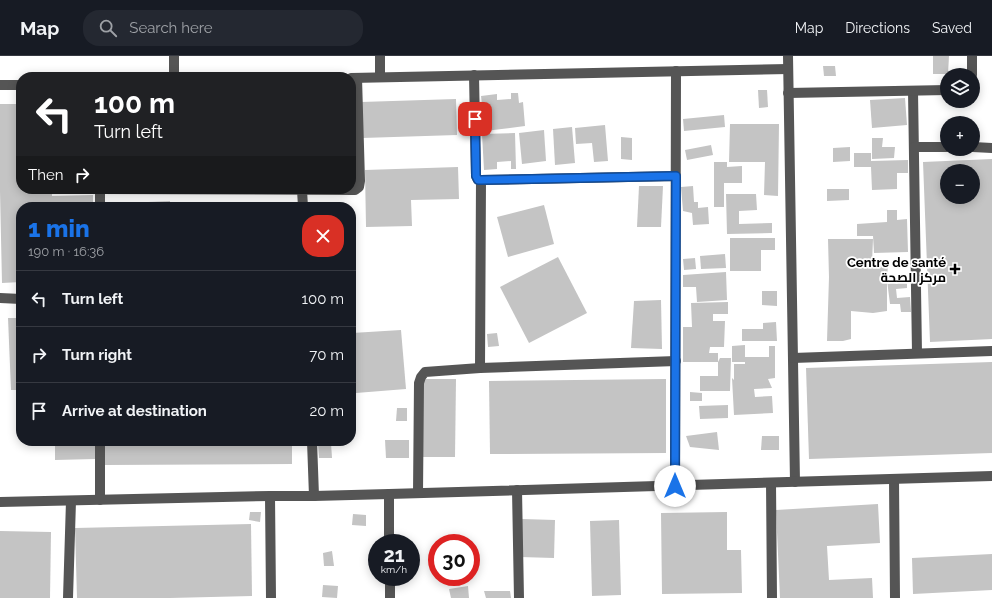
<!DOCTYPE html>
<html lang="en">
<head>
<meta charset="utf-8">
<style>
  body { margin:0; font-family:Raleway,Cairo,sans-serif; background:#242831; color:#f1f3f6; height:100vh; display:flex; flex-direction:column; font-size:15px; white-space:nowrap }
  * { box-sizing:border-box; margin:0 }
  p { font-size:13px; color:#9ea1a6 }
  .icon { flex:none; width:22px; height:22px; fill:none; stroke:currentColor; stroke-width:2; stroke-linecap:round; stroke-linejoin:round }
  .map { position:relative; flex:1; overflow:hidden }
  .side { position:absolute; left:16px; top:146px; width:340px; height:244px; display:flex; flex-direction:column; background:#171b24; border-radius:16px; box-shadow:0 2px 10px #0003 }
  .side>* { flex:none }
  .banner { position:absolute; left:16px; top:16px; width:340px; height:122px; border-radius:16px; box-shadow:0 2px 10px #0003; background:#202124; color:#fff; overflow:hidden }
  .fabs { position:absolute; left:940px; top:12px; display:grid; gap:8px }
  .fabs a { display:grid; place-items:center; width:40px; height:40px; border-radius:50%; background:#171b24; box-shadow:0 2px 10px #0003; font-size:20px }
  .speed { position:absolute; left:368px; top:478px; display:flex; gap:8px; font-size:20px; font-weight:700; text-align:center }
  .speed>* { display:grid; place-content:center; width:52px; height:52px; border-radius:50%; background:#171b24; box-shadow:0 2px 10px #0003; line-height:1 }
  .speed small { font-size:10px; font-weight:400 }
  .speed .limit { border:6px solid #d22; background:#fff; color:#111 }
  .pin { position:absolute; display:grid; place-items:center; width:34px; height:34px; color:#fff; margin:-17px; border-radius:8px; box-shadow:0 2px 6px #0006 }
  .me { position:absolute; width:44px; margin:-22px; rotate:0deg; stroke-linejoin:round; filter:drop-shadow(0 0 3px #0008) }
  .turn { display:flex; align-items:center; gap:14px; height:84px; padding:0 12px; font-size:18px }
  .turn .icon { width:52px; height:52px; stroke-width:2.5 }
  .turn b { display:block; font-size:28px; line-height:34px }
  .then { display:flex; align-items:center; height:38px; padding:0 12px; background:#0003; gap:8px; font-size:15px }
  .round { display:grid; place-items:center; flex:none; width:42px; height:42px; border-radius:16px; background:#242831 }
  .headline { display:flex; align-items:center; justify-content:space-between; height:68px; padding:0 12px }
  h1 { font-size:24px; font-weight:800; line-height:30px; color:#1a73e8 }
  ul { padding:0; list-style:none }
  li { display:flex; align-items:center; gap:12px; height:56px; padding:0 12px; border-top:1px solid #363941 }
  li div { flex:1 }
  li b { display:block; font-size:15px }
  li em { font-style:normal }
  header { display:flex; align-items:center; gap:24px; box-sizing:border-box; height:56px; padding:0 20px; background:#171b24; border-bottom:1px solid #363941 }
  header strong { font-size:19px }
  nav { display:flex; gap:22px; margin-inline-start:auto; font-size:14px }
  .search { width:280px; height:36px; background:#242831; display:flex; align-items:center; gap:10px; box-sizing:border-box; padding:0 14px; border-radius:16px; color:#9ea1a6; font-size:15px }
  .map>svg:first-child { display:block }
  .building { fill:#c4c4c4; fill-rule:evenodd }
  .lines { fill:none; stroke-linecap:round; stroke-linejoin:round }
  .minor { stroke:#555; stroke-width:10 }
  .route-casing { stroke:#114b97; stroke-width:10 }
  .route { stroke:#1a73e8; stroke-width:7 }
  .poi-dot { fill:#000; stroke:#fff; stroke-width:1.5 }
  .labels { text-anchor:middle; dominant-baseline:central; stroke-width:3.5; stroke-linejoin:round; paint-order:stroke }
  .poi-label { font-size:13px; font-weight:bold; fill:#000; stroke:#fff; text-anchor:end }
</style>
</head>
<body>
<header>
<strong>Map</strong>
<div class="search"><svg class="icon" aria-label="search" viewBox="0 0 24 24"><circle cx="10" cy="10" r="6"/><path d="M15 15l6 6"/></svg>Search here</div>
<nav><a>Map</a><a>Directions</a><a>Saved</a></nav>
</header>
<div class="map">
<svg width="992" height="542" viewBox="0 0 992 542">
  <rect width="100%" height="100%" fill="#fff"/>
  <g class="building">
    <path d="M933,0H949L948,18H933Z"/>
    <path d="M823,10H835L836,20H824Z"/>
    <path d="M758,34H767L768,51L759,52Z"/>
    <path d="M511,37H518L519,47L523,46L525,70L485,75L481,40L497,38V44L511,43Z"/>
    <path d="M905,42L907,69L872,72L870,44Z"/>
    <path d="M456,43L457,79L362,82L361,46Z"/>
    <path d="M0,48H21V133H52V140L93,139V151H21V226L2,227L0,135Z"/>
    <path d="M724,59L725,71L684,75L683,63Z"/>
    <path d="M730,68H779L778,140L764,139L765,106H729Z"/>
    <path d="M605,69L608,105L594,106L592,87L576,88L575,72Z"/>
    <path d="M572,71L575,107L555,109L553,73Z"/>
    <path d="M544,74L546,105L522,108L519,77Z"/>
    <path d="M515,77L516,113H511V105L497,106V113L484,114L482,78Z"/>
    <path d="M621,81L632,82V104L621,103Z"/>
    <path d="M872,82H883L882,91H895L894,102L872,103Z"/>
    <path d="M711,89L713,99L687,104L685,94Z"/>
    <path d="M850,91V105L833,106V92Z"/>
    <path d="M854,97H871V105L908,104V117H897V133L872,134L871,111H854Z"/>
    <path d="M992,103V283L930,286L923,106ZM947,115H973V141H947Z"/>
    <path d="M714,106H727V111L742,110V127H724V151H714Z"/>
    <path d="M458,111L459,143L411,144L412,170L366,171L365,114Z"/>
    <path d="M639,130H663L661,171H637Z"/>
    <path d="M693,130L694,146H698V152L708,151L709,168L693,169L692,157L683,155L681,131Z"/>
    <path d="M827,133H849V144L827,145Z"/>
    <path d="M726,138H756L757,154L739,155V168L772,167V177L727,178Z"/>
    <path d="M170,145V151H105L104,148Z"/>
    <path d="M544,149L554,188L508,201L497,161Z"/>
    <path d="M887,154H897V164L907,163L908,196L874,197L873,180H857V168L887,166Z"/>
    <path d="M730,182H775V194H761V215H730Z"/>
    <path d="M828,183H873L872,207L888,208L887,222L907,223V232L896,233L897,242L910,241L911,256H901L900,248H890L887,224V255L873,257L851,255V283L843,285H827L829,221Z"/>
    <path d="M725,198L726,212L701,213L700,200Z"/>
    <path d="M558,201L587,257L529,287L500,231Z"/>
    <path d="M695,202L696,213L684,214L683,203Z"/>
    <path d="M726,216L727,244L697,246L696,231H683V219Z"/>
    <path d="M762,235H777V250L762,249Z"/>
    <path d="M661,244L662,293L631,292L634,245Z"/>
    <path d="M728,246V258H713V265H725L724,291H710L709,297H718V306H683V271H692L691,247Z"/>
    <path d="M8,262H21V334H11Z"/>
    <path d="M776,266L777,285H742V273H763V267Z"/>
    <path d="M401,274L406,333L356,337L352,277Z"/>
    <path d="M497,277L499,290L488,291L487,278Z"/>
    <path d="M745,289V301H769V290H775V322L768,323L772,332L754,333L755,341L772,340L773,357L734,359L732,322L734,324V308H745V306H732V290Z"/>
    <path d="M720,302H731L730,335H700V320H718V306Z"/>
    <path d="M992,306V397L809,403L806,312Z"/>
    <path d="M423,323H456L455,401H423Z"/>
    <path d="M666,323V397L490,398L489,325Z"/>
    <path d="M690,336L702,337V345H690Z"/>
    <path d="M728,349V362L700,363L699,350Z"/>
    <path d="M397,352H407V365H396Z"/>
    <path d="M717,376L719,394L690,391L686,380Z"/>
    <path d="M762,380H779V394H761Z"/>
    <path d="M385,384H409V402H386Z"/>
    <path d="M55,385H95V403L55,404Z"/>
    <path d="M105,385H292V408L105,409Z"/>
    <path d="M331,387L332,402H319L318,388Z"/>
    <path d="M878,448L880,487L827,490L829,524L872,522L873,542H780L776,454Z"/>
    <path d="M250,456H261L260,466L249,464Z"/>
    <path d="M727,456V494H741L742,537L662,538L661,457Z"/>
    <path d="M353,458L366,459V470L352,469Z"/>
    <path d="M522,463L555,464L554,502L520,501Z"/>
    <path d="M619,464L621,539L592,540L590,465Z"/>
    <path d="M251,468L252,540L170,542H77L75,472Z"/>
    <path d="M0,475L51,476L50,542H0Z"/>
    <path d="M332,495L334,510H324L323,497Z"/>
    <path d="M992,498V534L913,538L912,502Z"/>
    <path d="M323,529L338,530L337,542L322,541Z"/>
    <path d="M468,530L469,542H451L449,533Z"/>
    <path d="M484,535H510L511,542H486Z"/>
  </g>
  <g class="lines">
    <g class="minor">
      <path d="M174,0V21"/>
      <path d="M380,0V21"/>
      <path d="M788,0L795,426"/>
      <path d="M474,19L476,120L478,124H481L676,120"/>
      <path d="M972,19V0"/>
      <path d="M351,22L788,13"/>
      <path d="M0,29H21"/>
      <path d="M913,35L917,297"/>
      <path d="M788,37L947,34"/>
      <path d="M914,91H947"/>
      <path d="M973,91L992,92"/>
      <path d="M100,133L355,134L359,131L360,125L357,22"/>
      <path d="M100,133V151"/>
      <path d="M302,134L303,151"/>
      <path d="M0,242L21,243"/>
      <path d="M793,302L992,295"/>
      <path d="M480,312L481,124"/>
      <path d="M100,385V444"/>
      <path d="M312,385L314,440"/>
      <path d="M894,423L895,542"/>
      <path d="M771,427L772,542"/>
      <path d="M675,430L676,15"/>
      <path d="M517,434L519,542"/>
      <path d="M418,437L419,327L421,321L425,316L480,312L676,305"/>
      <path d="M389,438V487"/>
      <path d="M270,440L271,542"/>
      <path d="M0,446L270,440H314L389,438L992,420"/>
      <path d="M390,521V542"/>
      <path d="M68,542L71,445"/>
    </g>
  </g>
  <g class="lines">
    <defs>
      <path id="route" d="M475,63L476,120L478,124H481L676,120L675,430"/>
    </defs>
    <use href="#route" class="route-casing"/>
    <use href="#route" class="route"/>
  </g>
  <path class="poi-dot" d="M953 207h4v4h4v4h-4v4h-4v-4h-4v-4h4z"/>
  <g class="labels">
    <g class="poi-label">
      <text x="946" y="206">Centre de santé<tspan x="946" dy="15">مركز الصحة</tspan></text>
    </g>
  </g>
</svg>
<div class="fabs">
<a><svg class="icon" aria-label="layers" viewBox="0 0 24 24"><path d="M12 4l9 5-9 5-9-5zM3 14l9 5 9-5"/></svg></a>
<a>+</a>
<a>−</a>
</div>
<div class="speed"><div>21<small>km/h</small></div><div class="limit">30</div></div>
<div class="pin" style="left:475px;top:63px;background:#d93025"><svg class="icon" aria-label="arrive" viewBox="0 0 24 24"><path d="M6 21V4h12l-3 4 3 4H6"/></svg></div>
<svg class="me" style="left:675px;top:430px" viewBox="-20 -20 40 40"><circle r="19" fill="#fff"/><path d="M0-13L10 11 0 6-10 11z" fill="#1a73e8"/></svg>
<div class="banner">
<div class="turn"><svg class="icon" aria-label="left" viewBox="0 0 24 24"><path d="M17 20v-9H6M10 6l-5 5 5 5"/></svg><div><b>100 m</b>Turn left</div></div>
<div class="then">Then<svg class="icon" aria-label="right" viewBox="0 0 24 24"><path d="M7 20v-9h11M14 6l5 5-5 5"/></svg></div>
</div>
<section class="side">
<div class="headline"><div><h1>1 min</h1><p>190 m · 16:36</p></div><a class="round" style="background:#d93025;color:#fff"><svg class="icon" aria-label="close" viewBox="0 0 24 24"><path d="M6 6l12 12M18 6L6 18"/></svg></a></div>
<ul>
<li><svg class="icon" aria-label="left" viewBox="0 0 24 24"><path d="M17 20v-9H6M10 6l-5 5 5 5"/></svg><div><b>Turn left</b></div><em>100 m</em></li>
<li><svg class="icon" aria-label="right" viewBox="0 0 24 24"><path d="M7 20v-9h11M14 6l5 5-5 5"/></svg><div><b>Turn right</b></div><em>70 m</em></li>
<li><svg class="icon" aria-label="arrive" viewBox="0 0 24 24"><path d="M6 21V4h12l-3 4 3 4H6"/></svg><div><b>Arrive at destination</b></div><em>20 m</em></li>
</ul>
</section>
</div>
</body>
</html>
